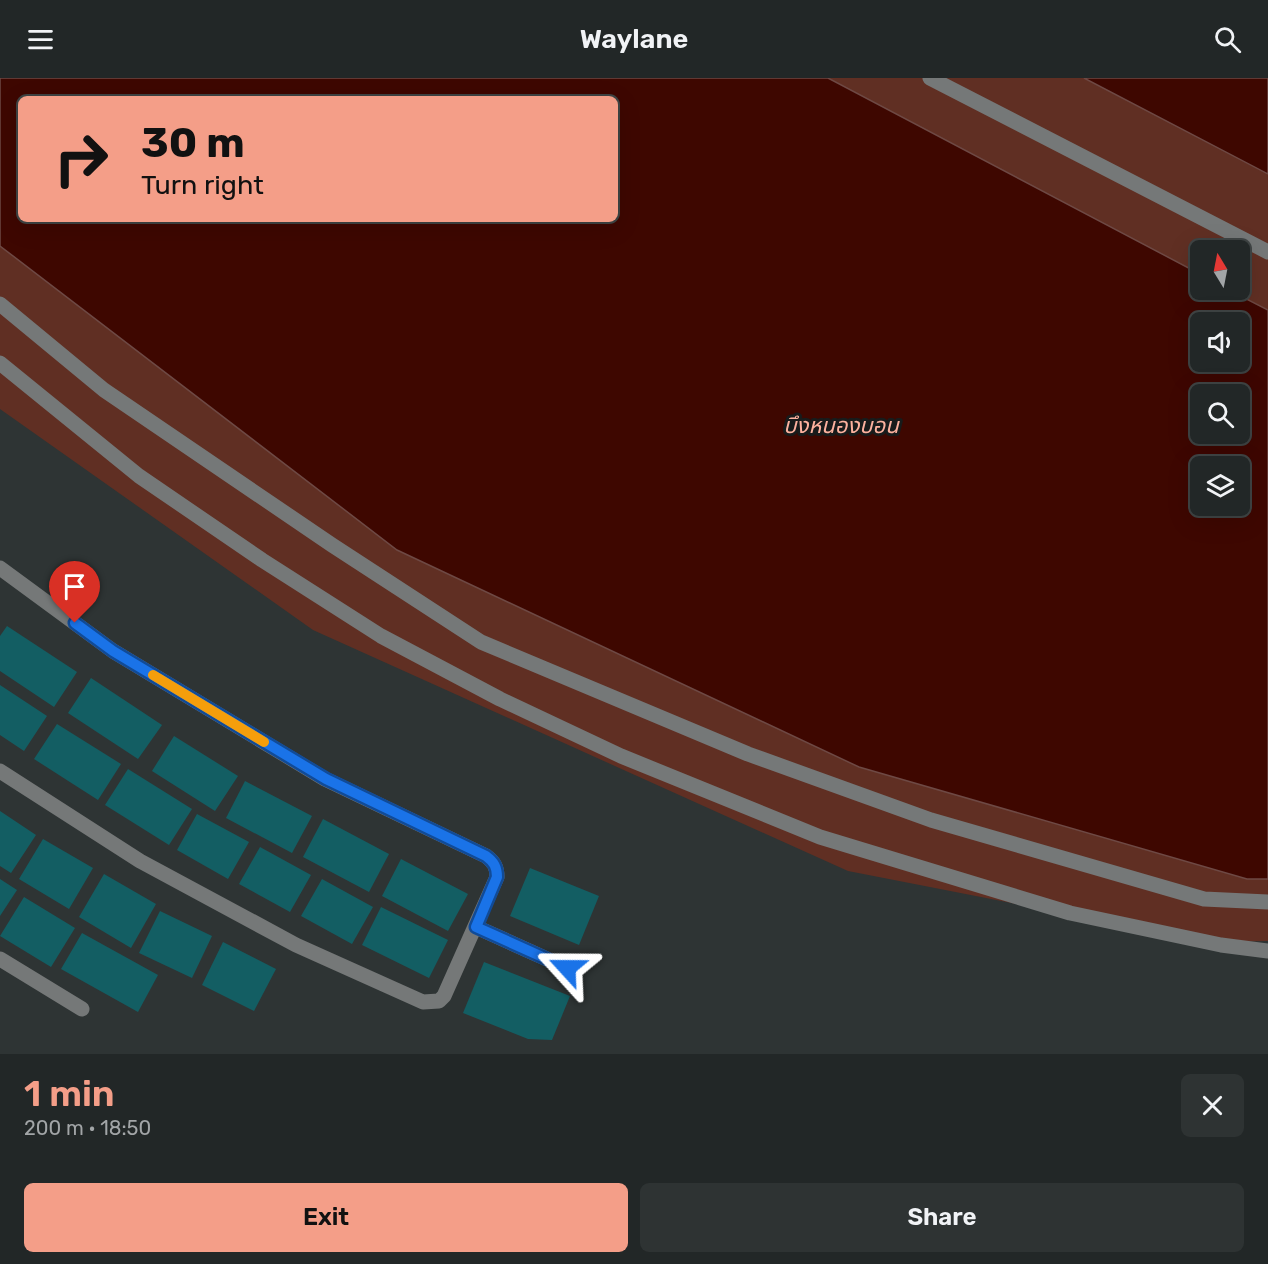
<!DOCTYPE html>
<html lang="en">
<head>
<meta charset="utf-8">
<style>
  body { margin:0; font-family:Rubik,"Noto Sans Thai",sans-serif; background:#2e3333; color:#f1f3f6; height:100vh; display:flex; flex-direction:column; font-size:22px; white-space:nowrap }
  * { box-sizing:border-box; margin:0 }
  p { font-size:20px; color:#a2a5a7 }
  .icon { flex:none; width:33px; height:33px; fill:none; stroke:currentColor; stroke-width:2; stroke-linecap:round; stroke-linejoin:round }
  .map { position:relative; height:976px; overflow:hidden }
  .details { display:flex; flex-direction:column; background:#222727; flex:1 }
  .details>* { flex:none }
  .banner { position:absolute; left:18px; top:18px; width:600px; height:126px; border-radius:9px; box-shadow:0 6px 24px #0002,0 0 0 2px #3f4444; background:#f49e88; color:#111; overflow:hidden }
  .needle { width:39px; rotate:350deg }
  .controls { position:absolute; left:1190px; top:162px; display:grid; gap:12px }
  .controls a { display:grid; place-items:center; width:60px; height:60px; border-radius:9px; background:#222727; box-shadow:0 6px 24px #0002,0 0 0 2px #3f4444; font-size:30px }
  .pin { position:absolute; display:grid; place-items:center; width:51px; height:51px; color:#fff; margin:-62px -26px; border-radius:50% 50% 50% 0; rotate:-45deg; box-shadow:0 0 6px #0007 }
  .pin .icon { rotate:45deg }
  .me { position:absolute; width:66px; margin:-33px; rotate:294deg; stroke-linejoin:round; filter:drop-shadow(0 0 4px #0008) }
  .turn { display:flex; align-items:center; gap:21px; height:126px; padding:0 24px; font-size:27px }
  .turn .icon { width:78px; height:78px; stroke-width:2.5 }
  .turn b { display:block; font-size:42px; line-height:51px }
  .round { display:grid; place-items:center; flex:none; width:63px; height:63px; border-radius:9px; background:#2e3333 }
  .summary { display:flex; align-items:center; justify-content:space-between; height:102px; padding:0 24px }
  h1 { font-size:36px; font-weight:600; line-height:45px; color:#f49e88 }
  .action { display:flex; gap:12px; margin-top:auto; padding:12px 24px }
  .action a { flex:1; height:69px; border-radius:9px; background:#f49e88; color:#111; font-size:24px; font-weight:600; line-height:69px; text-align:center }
  .action a+a { background:#2e3333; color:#f1f3f6 }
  header { display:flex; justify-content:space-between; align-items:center; height:78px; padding:0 24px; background:#222727; font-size:27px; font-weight:600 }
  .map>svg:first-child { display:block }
  .green { fill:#602f23; fill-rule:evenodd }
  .water { fill:#3e0700; stroke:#6e4944; stroke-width:1.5; fill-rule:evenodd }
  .building { fill:#135e63 }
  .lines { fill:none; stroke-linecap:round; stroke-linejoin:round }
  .minor { stroke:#757878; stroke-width:15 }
  .route-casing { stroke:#114b97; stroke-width:15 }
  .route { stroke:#1a73e8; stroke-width:10 }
  .slow { stroke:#f59e0b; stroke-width:10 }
  .labels { text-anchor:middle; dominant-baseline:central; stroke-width:6; stroke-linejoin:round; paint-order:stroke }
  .water-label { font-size:22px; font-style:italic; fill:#fcb19e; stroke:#181b1b }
</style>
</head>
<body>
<header><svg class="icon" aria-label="menu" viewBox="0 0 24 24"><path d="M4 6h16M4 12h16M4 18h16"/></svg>Waylane<svg class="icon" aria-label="search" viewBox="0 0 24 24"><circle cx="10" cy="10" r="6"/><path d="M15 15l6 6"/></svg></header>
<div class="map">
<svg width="1268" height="976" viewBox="0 0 1268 976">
  <rect width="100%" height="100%" fill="#2e3434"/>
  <path class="green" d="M0,0H1268V863L1212,864L848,793L313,552L0,331ZM21,21H615V141H21ZM1200,172H1239V212H1200ZM1200,244H1239V284H1200ZM1200,316H1239V356H1200ZM1200,388H1239V428H1200Z"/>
  <g class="water">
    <path d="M0,0H828L1200,196V212H1229L1268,232V801H1247L859,689L397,472L0,168ZM21,21H615V141H21ZM1200,244H1239V284H1200ZM1200,316H1239V356H1200ZM1200,388H1239V428H1200Z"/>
    <path d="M1084,0H1268V96Z"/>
  </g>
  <g class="building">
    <path d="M7,548L77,594L54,629L0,593V558Z"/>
    <path d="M91,600L162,647L138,681L68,635Z"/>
    <path d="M0,607L47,638L24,673L0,657Z"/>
    <path d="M57,646L121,686L98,722L34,681Z"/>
    <path d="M174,658L238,698L215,733L152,693Z"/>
    <path d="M128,691L192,731L169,767L105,727Z"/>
    <path d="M245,703L312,738L292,775L226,740Z"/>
    <path d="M0,733L36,757L11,795L0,788Z"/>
    <path d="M197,736L249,764L228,801L177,772Z"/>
    <path d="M323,741L389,776L369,814L303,779Z"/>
    <path d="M43,761L93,790L69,831L19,801Z"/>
    <path d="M260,769L311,797L290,834L239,806Z"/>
    <path d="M401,781L468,816L448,853L382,818Z"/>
    <path d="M530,790L599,818L579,867L510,838Z"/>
    <path d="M104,796L156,826L131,870L79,839Z"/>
    <path d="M0,801L17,812L0,838Z"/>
    <path d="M322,801L373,829L352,866L301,838Z"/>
    <path d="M24,819L75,850L51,889L0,858Z"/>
    <path d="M381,829L448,862L429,900L362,867Z"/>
    <path d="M160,833L212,858L192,900L139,875Z"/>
    <path d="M82,855L158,897L138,934L61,891Z"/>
    <path d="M223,864L276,891L254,933L202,907Z"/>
    <path d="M484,884L570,918L552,962L528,961L463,935Z"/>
  </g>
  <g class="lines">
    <g class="minor">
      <path d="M930,0L1268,174"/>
      <path d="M0,226L104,312L332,467L481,564L748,676L931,742L1204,821L1268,824"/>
      <path d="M0,285L139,398L262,482L381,558L500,621L621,678L820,759L1070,835L1221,867L1268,873"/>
      <path d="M0,490L113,573L325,701L486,778C494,784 497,789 497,799L444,918L439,923L423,924L296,867L140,783L0,693"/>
      <path d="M476,849L567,890"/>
      <path d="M0,881L82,931"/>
    </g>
  </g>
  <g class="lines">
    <defs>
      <path id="route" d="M75,545L113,573L326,701L486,778C494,784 497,789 497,799L476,849L567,890"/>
    </defs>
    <use href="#route" class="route-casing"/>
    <use href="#route" class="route"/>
    <path class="slow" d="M153,597L264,664"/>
  </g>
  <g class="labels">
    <g class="water-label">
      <text x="841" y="347">บึงหนองบอน</text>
    </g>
  </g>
</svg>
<div class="controls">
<a><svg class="needle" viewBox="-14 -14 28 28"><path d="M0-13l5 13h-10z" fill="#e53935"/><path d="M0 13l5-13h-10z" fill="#a2a5a7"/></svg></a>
<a><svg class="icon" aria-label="sound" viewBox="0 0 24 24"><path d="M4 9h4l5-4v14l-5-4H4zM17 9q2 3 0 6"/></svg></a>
<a><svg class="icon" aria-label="search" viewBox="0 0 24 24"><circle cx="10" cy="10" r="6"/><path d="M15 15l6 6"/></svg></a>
<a><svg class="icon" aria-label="layers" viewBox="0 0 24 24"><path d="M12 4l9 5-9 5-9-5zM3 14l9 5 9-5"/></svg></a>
</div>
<div class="pin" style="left:75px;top:545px;background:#d93025"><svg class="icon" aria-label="arrive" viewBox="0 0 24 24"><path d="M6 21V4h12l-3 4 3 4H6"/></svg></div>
<svg class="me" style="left:567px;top:890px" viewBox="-20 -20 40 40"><path d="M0-17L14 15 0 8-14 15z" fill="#1a73e8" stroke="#fff" stroke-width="4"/></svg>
<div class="banner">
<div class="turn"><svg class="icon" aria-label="right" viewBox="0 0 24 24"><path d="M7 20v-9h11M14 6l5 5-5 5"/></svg><div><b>30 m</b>Turn right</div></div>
</div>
</div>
<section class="details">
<div class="summary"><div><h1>1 min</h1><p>200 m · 18:50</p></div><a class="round"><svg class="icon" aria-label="close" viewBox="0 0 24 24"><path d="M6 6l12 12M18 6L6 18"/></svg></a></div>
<div class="action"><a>Exit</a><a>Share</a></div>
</section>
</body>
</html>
